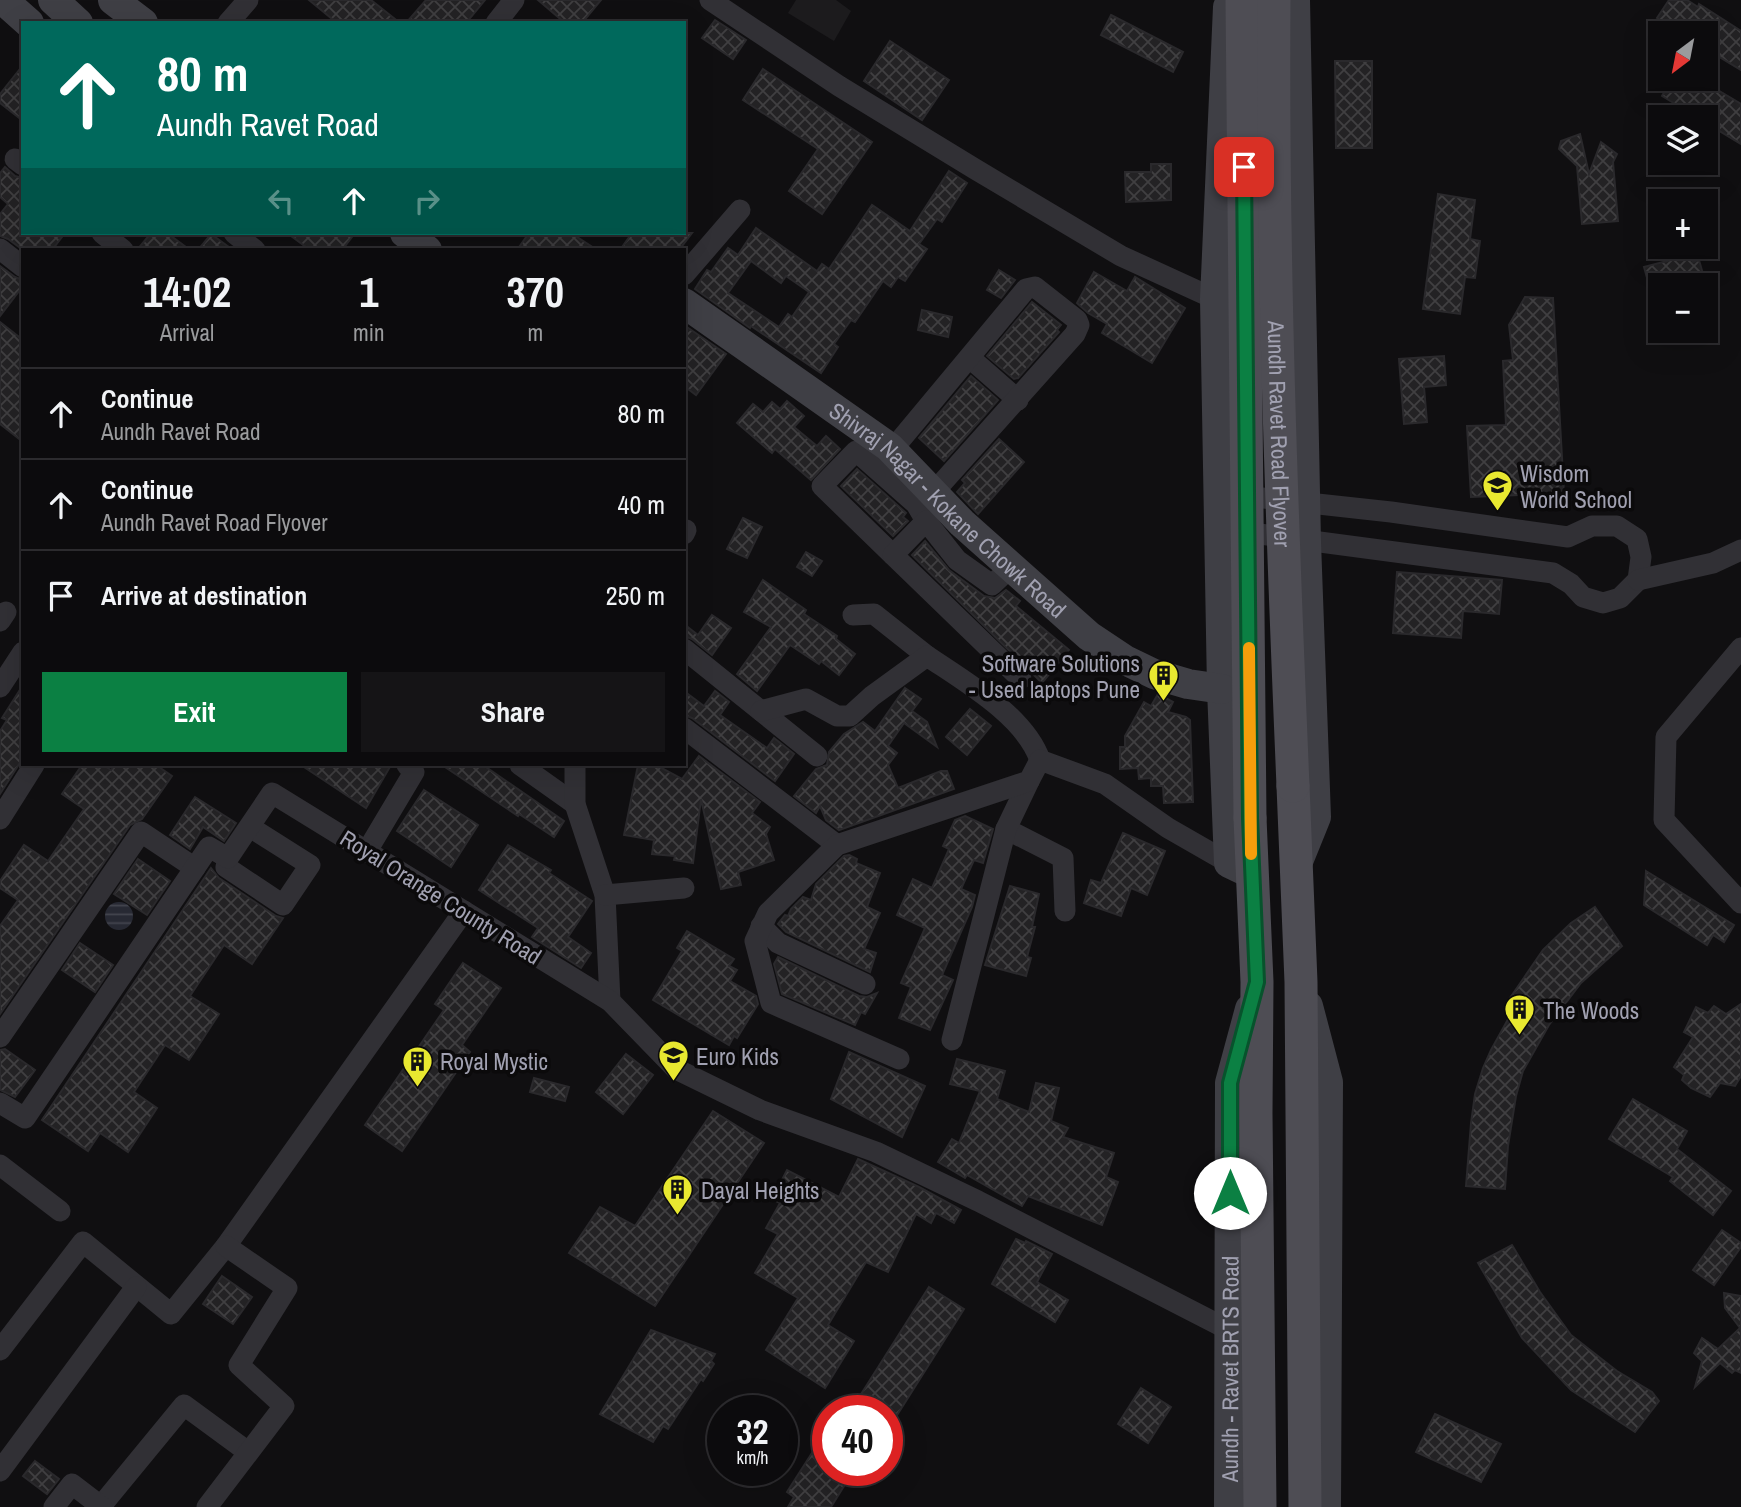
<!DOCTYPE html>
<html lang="en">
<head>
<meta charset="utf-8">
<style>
  body { margin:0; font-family:"Archivo Narrow",sans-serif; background:#151416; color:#f1f3f6; height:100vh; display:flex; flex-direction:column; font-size:26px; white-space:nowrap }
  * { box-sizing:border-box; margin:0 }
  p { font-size:23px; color:#9a9b9d }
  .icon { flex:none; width:38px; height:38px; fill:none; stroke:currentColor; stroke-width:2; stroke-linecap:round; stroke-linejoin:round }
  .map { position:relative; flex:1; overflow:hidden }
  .panel { position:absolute; left:21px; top:248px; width:665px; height:518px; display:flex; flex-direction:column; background:#0c0b0d; border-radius:0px; box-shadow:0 7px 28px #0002,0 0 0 2px #2c2b2e }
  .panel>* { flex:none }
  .guide { position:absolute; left:21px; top:21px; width:665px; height:214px; border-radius:0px; box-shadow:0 7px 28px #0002,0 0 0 2px #2c2b2e; background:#00695c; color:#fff; overflow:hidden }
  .needle { width:46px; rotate:212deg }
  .buttons { position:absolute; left:1648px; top:21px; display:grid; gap:14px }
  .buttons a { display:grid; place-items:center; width:70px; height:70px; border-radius:0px; background:#0c0b0d; box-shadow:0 7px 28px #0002,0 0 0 2px #2c2b2e; font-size:35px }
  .speed { position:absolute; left:707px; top:1395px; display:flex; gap:14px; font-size:35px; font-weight:700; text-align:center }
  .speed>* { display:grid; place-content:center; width:91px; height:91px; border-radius:50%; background:#0c0b0d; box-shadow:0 7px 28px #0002,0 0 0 2px #2c2b2e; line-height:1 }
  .speed small { font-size:18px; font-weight:400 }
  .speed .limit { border:10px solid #d22; background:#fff; color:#111 }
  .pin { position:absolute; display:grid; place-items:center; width:60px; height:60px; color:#fff; margin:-30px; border-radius:14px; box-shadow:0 4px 10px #0006 }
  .me { position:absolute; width:77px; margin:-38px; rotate:0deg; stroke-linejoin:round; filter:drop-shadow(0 0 5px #0008) }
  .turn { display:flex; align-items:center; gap:24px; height:147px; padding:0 21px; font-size:32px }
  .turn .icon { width:91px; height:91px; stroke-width:2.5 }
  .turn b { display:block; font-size:49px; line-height:60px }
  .lanes { display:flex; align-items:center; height:66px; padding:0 21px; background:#0003; justify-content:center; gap:35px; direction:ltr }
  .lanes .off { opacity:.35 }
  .eta { display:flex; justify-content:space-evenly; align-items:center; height:119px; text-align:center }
  .eta b { font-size:42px; font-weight:700; line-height:49px }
  .cta { display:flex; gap:14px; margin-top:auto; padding:14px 21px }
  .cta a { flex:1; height:80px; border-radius:0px; background:#0b8043; color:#fff; font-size:28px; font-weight:700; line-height:80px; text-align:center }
  .cta a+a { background:#151416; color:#f1f3f6 }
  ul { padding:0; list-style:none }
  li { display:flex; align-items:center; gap:21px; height:91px; padding:0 21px; border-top:2px solid #2c2b2e }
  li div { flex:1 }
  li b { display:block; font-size:26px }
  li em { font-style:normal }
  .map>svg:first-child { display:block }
  .built { fill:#1c1b1d }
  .water { fill:url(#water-rules) }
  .building { fill:url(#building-cross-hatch); stroke:#2a292c; stroke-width:2; fill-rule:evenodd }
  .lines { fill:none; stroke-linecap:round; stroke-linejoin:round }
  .street { stroke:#313035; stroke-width:21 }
  .secondary { stroke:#3f3f45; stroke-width:30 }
  .primary { stroke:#4e4d54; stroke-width:33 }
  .primary-bridge { stroke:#4e4d54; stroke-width:33 }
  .route-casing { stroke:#07532c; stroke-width:18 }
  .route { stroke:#0b8043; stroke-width:12 }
  .slow { stroke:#f59e0b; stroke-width:12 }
  .labels { text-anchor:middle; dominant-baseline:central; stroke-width:7; stroke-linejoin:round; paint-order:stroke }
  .street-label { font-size:23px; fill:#a1a1b1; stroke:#0b0a0b }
  .poi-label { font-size:23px; fill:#a1a1b1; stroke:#0b0a0b; text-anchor:start }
</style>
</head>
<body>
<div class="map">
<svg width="1741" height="1507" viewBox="0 0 1741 1507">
  <defs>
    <pattern id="water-rules" width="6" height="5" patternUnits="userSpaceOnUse" patternTransform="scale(1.75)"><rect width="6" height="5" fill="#272933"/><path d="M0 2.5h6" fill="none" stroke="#43454e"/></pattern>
    <pattern id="building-cross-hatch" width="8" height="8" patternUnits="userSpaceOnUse" patternTransform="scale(1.75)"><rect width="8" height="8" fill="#232224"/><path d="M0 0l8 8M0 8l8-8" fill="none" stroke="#403f41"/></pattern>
  </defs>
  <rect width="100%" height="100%" fill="#100f11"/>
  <path class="built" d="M796,0H836L851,11L834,41L788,13Z"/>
  <circle class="water" cx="119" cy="916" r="14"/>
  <g class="building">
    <path d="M309,0H371L400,23H337Z"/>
    <path d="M426,0H485L466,23H406Z"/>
    <path d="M538,0H601L582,23H565Z"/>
    <path d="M1669,0H1687L1698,7L1699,4L1741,31V70L1706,49V33H1680L1657,18Z"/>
    <path d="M1111,15L1183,52L1173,72L1101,35Z"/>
    <path d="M715,20L746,40L733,59L702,38Z"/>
    <path d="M890,41L949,80L922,120L864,81Z"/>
    <path d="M1335,61H1372V148H1336Z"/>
    <path d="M23,65V121L0,103V94Z"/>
    <path d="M763,69L872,142L822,214L789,191L818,149L743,100Z"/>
    <path d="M1672,79H1699L1741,104V144L1706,123V117H1697L1662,96Z"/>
    <path d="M1580,134L1589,174L1601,142L1617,154L1613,162L1618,221L1582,224L1577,166L1559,149L1561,141Z"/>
    <path d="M1151,164H1171V200L1126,202L1125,172H1151Z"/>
    <path d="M5,167L15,176L23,178V233H65L52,250H23L8,239L0,236V214L8,204L0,197V173Z"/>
    <path d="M949,171L967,183L942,222L937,219L919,244L927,249L905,281L898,277L891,287L883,281L855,322L851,320L834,344L838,347L821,373L751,326L750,328L695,289L707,270L711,272L728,248L738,255L756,228L817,271L822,264L829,269L872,205L910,231ZM751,261L781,283L786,276L809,292L792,317L788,314L779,327L728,293Z"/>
    <path d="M1438,194L1475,200L1470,239L1480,241L1475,278L1465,277L1460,314L1423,309Z"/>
    <path d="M151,233H167L190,250H137Z"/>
    <path d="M287,233H355L342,250H310Z"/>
    <path d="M529,233H571L597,250H517Z"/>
    <path d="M632,233H692L679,250H620Z"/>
    <path d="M211,234L233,250H198Z"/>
    <path d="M1690,255L1693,262L1699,260L1703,274L1695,276L1697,285H1649L1644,267Z"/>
    <path d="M0,266L15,277L23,280V286L0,316Z"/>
    <path d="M999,270L1015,280L1001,298L987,290Z"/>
    <path d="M1094,272L1127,291L1135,277L1185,308L1152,363L1102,333L1107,324L1088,313L1077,303Z"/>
    <path d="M1525,297L1553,298L1564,493L1471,497L1467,426L1506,425L1503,361L1513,360L1509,325Z"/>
    <path d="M1032,302L1061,325L1057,330L1059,332L1018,378L1014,379L987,356Z"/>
    <path d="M922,310L952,317L948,337L918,330Z"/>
    <path d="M0,322L23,340V442L0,424Z"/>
    <path d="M684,325L726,354L696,395L684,386Z"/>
    <path d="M1444,356L1446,385L1424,387L1427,422L1404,424L1399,359Z"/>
    <path d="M971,376L998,400L944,461L919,438Z"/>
    <path d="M787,401L804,416L794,427L817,446L826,436L840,449L811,480L775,449L772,453L737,423L753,404L763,412L772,402L780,409Z"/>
    <path d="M999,439L1024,462L978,514L957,492L965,483L962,480Z"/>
    <path d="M857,469L906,513L903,517L908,521L893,536L841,486Z"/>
    <path d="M743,518L762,527L747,558L727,549Z"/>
    <path d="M925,541L949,570L984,596L995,598L1006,590L1020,601L1016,606L1069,650L1042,683L912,555Z"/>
    <path d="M806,552L822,561L812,576L797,567Z"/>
    <path d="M1397,572L1502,580L1499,614L1463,611L1461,638L1393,633Z"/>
    <path d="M763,580L806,610L804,614L837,636L836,639L855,654L839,675L821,661L819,664L790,645L757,691L737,674L771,627L744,612Z"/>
    <path d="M712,615L731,628L712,655L692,639L684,636V624L698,635Z"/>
    <path d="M23,685V758L0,794V731L7,720L2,718Z"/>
    <path d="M905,688L921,699L912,711L927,722L937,747L904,723L888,746L897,753L888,765L898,788L941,771H947L954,789L839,830L826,820L820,806L816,813L794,796L816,769L827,765L829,752L844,734L863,722L875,731Z"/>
    <path d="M684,691L704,706L715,691L729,702L720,715L767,748L774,738L794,754L775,781L692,718L684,715Z"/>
    <path d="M1158,694L1173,702L1168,712L1186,717L1190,720L1193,802L1164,803L1163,786H1151V778L1139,779L1138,768L1120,769V747H1125V736L1144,702L1151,706Z"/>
    <path d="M970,709L991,726L967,755L946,737Z"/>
    <path d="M699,756L760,802L752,813L770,827L766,834L774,860L738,872L741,885L721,889L701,799L693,863L674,860L675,856L652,854L654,840L624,835L638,765H656L682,779Z"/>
    <path d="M82,765H103L111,770L115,765H156L172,776L142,819L130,825L0,1014V926L18,900L0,888V881L24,845L48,861L84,809L62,794Z"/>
    <path d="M301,765H391L366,808Z"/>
    <path d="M442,765H483L564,821L554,837L519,814L518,816Z"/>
    <path d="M424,790L478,825L451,867L397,831Z"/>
    <path d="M195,797L236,823L224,841L203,827L190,849L170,835Z"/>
    <path d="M965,816L993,829L983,863L974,860L961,889L975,895L972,907L942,975L953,980L930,1030L899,1018L911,987L901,983L925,928L897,915L913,879L932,888L949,849L943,846L955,820Z"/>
    <path d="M1123,833L1165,851L1147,895L1131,888L1121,916L1084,903L1091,880L1101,883Z"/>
    <path d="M508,845L551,870L549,873L592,901L568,937L591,953L581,968L532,937L538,928L479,890Z"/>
    <path d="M849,855L857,859L856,863L880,873L867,907L880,913L864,949L876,953L870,972L786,932L778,924L785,915L788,916L791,909L803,897L811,900L816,884L844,856Z"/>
    <path d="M138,859L170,881L147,915L114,894Z"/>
    <path d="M211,868L219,878L276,916L283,918L252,964L224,945L190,996L219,1014L189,1060L165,1045L134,1092L157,1108L128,1152L100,1133L88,1151L42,1120Z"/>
    <path d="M1646,871L1734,925L1724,942L1713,935L1707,945L1644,905Z"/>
    <path d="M1010,886L1039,894L1032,927H1035L1027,957L1031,958L1026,976L985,965Z"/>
    <path d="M1595,907L1622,946L1581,983L1549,1025L1523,1071L1516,1096L1508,1146L1505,1189L1466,1186L1471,1123L1475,1094L1483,1068L1491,1050L1517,1003L1510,998L1543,950L1571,923Z"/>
    <path d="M687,931L734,959L729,966L737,970L730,981L756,996L758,1004L737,1038L734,1036L729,1045L653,1000L682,951L677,948Z"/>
    <path d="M80,943L113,965L95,992L62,970Z"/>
    <path d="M778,957L859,996L867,997L877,993L865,1014L861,1012L855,1025L782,994L774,964Z"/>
    <path d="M463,963L501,988L462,1045L470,1052L402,1151L365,1125L444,1010L435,1004Z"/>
    <path d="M1741,1004V1076L1735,1086L1720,1083L1710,1097L1691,1088L1682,1080L1684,1075L1674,1067L1693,1037L1684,1032L1696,1007L1708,1013L1714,1006L1726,1014Z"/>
    <path d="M5,1049L35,1070L15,1097L0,1090V1050Z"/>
    <path d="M849,1052L925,1086L902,1137L831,1099Z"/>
    <path d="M626,1054L653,1075L623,1114L596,1092Z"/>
    <path d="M957,1059L1005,1071L997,1099L1029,1112L1036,1083L1059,1088L1051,1121L1068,1128L1063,1137L1114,1153L1106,1177L1118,1182L1102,1225L1028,1196L1022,1206L967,1175L965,1178L938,1162L952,1139L959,1143L980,1091L950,1084Z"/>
    <path d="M534,1078L569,1087L565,1101L530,1092Z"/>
    <path d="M1633,1099L1687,1131L1677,1149L1731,1191L1713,1215L1670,1181L1673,1177L1609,1139Z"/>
    <path d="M713,1111L764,1143L655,1306L569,1253L600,1207L635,1226Z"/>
    <path d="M858,1159L919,1187L961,1210L954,1223L936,1213L931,1223L916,1214L888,1272L866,1262L828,1325L854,1341L825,1388L766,1350L798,1298L755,1273L778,1234L766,1228L780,1203L772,1199L787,1170L839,1197Z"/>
    <path d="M1722,1230L1741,1243V1247L1714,1285L1693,1270Z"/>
    <path d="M1016,1239L1025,1243L1026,1241L1052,1254L1037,1282L1068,1300L1055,1322L992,1284Z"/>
    <path d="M1512,1245L1540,1292L1571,1335L1617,1371L1652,1392L1659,1401L1635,1432L1571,1390L1522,1338L1478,1263Z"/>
    <path d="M222,1276L252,1297L233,1324L203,1304Z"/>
    <path d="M929,1287L964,1309L887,1431V1410H851Z"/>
    <path d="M1724,1293L1741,1296V1373L1735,1370L1732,1373L1720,1363L1695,1387L1702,1361L1694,1353L1702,1338L1718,1349L1740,1328L1725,1308Z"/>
    <path d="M651,1330L715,1354L711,1361L714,1364L703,1381L701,1379L668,1429L663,1426L653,1442L600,1414Z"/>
    <path d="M1141,1388L1171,1407L1148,1443L1118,1424Z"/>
    <path d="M1435,1414L1501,1444L1481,1482L1416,1452Z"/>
    <path d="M828,1428V1470H854L831,1507H788L794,1497L787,1492Z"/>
    <path d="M35,1461L59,1479L47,1494L23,1476Z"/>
  </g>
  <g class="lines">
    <g class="street">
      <path d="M710,0L839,86L975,169L1121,256L1215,299"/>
      <path d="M228,23L248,0"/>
      <path d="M496,23L514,0"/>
      <path d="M15,159L23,165"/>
      <path d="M102,233L123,250"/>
      <path d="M234,233L255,250"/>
      <path d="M0,249L23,267"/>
      <path d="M684,275L740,210"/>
      <path d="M970,358L1018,400"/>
      <path d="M892,450L1026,289L1035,287L1077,320L1079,325L1075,334L933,493"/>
      <path d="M1236,495L1391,512L1568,537L1592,526H1617L1637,539L1641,557L1638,580L1620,598L1603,603L1583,597L1571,584L1553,573L1237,531"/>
      <path d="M684,534L686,530"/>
      <path d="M893,555L822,486L856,451L916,504L926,521"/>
      <path d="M1011,567L992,585L957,560L926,521L893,555L1021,679"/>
      <path d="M1638,580L1713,563L1741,550"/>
      <path d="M853,615L874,614L927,656"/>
      <path d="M0,621L6,612"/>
      <path d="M1741,648L1666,737L1664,820L1741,903"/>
      <path d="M684,649L817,756"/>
      <path d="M0,687L23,652"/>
      <path d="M761,711L806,699L837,716H850L872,696L927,656C964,681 1025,716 1040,760"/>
      <path d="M684,728L837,845"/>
      <path d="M520,765L575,804"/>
      <path d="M575,765V804L605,895L610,1001"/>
      <path d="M0,819L34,765"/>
      <path d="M1006,829L1063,858L1065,911"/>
      <path d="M367,851L414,772L407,765"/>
      <path d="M228,858L226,867L283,905L310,865L250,827"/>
      <path d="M605,895L684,888"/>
      <path d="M761,926L778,943L865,984"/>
      <path d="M0,1037L141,832L195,868"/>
      <path d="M952,1040L1006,829L1029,781"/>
      <path d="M899,1059L771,1003L755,941L768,913L837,845L1029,781L1040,760L1105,784L1168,828L1229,863"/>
      <path d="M0,1103L25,1118L209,847L228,858L272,793L610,1001L676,1069L760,1110L876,1152L978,1201L1229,1330"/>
      <path d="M0,1165L60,1211"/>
      <path d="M0,1350L83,1242L171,1314L226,1246L464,911"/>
      <path d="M0,1471L136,1287"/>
      <path d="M101,1506L184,1405L248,1452"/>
      <path d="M54,1507L72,1484L102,1507"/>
      <path d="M207,1507L284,1406L239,1365L287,1288L226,1246"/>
    </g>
    <g class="secondary">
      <path d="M3,0L29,23"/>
      <path d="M53,0L78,23"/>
      <path d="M113,0L143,23"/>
      <path d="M1295,0L1306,542L1316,817L1297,864"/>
      <path d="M1228,7L1215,299L1222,689L1229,863L1252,874"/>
      <path d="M405,233L427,250"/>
      <path id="s1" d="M684,303L889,447L962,523L1089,636L1125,660L1154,674L1188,684L1222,689"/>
      <path d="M1308,1006L1328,1082L1326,1507"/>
      <path id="s2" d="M1229,1507L1230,1083L1250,1009"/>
    </g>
    <g class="primary">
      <path d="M1293,786L1301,982L1305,1507"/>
      <path d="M1250,818L1257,982L1256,1113L1260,1507"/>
    </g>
    <g class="primary-bridge">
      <path d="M1242,0L1250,818"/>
      <path id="s3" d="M1274,0C1272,262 1282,524 1293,786"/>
    </g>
  </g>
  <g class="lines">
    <defs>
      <path id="route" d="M1230,1193V1083L1257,982L1250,818L1244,167"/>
    </defs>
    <use href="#route" class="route-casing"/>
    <use href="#route" class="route"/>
    <path class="slow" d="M1249,648L1251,854"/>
  </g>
  <defs>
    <symbol id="school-pin" viewBox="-11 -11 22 30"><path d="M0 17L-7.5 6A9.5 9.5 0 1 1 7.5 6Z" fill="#e8e830" stroke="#0b0a0b"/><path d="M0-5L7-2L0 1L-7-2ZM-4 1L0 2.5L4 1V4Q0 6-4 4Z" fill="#111"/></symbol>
    <symbol id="building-pin" viewBox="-11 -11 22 30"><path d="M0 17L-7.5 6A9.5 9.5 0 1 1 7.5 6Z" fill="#e8e830" stroke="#0b0a0b"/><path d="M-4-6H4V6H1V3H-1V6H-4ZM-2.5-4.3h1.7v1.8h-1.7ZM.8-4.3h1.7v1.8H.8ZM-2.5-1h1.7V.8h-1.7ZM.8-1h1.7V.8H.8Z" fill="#111"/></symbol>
  </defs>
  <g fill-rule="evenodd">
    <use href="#school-pin" x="1480" y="468" width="35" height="47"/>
    <use href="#building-pin" x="1146" y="658" width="35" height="47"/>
    <use href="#building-pin" x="1502" y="992" width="35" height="47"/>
    <use href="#school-pin" x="656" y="1038" width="35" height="47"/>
    <use href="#building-pin" x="400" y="1044" width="35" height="47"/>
    <use href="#building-pin" x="660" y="1172" width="35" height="47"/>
  </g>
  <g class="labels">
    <g class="street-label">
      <text stroke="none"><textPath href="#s3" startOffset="434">Aundh Ravet Road Flyover</textPath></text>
      <text stroke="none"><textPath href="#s1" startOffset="336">Shivraj Nagar - Kokane Chowk Road</textPath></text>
      <text transform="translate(441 897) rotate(32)">Royal Orange County Road</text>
      <text stroke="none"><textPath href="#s2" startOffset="138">Aundh - Ravet BRTS Road</textPath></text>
    </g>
    <g class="poi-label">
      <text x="1520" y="473">Wisdom<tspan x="1520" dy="26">World School</tspan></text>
      <text x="1140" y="663" text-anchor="end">Software Solutions<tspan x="1140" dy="26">- Used laptops Pune</tspan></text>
      <text x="1543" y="1010">The Woods</text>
      <text x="696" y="1056">Euro Kids</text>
      <text x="440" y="1061">Royal Mystic</text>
      <text x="701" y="1190">Dayal Heights</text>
    </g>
  </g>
</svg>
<div class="buttons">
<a><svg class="needle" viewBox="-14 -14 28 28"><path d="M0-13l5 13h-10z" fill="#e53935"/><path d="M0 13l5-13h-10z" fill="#9a9b9d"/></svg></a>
<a><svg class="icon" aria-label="layers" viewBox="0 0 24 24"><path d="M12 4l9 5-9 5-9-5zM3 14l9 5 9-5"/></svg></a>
<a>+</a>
<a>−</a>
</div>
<div class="speed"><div>32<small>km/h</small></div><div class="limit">40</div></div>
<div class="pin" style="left:1244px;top:167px;background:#d93025"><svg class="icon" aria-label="arrive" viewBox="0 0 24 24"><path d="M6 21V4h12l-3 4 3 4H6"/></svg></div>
<svg class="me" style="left:1230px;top:1193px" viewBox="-20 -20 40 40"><circle r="19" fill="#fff"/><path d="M0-13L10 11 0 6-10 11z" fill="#0b8043"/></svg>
<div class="guide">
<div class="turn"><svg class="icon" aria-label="ahead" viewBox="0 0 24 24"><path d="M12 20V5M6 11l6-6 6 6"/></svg><div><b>80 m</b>Aundh Ravet Road</div></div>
<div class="lanes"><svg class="icon off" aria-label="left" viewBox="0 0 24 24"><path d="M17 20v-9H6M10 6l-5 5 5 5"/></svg><svg class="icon" aria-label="ahead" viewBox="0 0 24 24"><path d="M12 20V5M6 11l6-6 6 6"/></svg><svg class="icon off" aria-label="right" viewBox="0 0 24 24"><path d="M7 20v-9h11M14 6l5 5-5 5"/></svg></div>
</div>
<section class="panel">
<div class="eta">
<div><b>14:02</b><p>Arrival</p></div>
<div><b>1</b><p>min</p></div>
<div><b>370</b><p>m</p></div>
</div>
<ul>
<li><svg class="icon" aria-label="ahead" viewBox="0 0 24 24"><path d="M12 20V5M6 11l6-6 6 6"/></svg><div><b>Continue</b><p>Aundh Ravet Road</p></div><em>80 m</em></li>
<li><svg class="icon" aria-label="ahead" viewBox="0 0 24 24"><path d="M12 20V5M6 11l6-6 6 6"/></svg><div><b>Continue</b><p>Aundh Ravet Road Flyover</p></div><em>40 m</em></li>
<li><svg class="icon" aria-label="arrive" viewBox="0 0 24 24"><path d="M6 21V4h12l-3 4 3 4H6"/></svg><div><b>Arrive at destination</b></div><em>250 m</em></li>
</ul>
<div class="cta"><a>Exit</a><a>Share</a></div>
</section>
</div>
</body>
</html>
